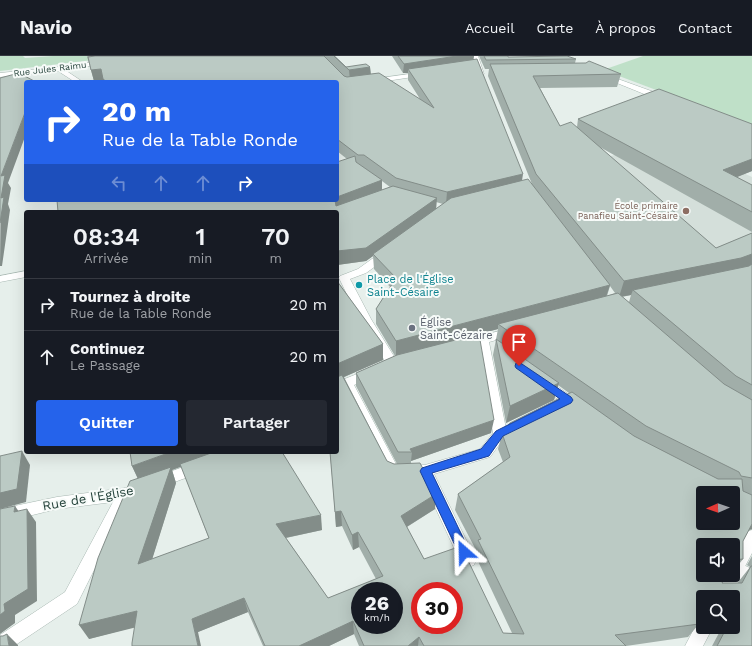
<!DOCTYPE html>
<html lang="fr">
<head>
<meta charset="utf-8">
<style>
  body { margin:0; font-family:"Work Sans",sans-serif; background:#242831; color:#f1f3f6; height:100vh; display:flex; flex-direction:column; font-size:15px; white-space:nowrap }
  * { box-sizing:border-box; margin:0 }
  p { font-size:13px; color:#9ea1a6 }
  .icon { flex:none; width:22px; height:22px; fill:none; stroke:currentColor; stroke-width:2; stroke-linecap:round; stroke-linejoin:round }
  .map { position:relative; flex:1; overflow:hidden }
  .side { position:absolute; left:24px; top:154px; width:315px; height:244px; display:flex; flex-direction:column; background:#171b24; border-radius:4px; box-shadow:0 4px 16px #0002 }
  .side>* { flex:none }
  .top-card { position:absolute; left:24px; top:24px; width:315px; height:122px; border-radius:4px; box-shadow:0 4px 16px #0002; background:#2563eb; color:#fff; overflow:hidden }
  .needle { width:26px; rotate:268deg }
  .fabs { position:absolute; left:696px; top:430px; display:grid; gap:8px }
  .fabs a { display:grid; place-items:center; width:44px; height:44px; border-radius:4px; background:#171b24; box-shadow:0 4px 16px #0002; font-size:20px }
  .speed { position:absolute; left:351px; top:526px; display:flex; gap:8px; font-size:20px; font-weight:700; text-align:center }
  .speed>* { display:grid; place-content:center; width:52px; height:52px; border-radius:50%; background:#171b24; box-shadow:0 4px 16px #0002; line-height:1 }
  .speed small { font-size:10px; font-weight:400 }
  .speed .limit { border:6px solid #d22; background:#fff; color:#111 }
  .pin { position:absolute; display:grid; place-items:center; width:34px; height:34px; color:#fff; margin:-41px -17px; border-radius:50% 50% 50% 0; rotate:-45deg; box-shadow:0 0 4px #0007 }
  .pin .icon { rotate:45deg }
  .me { position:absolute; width:44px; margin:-22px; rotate:335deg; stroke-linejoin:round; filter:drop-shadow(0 0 3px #0008) }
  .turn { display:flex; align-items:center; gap:14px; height:84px; padding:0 12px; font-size:18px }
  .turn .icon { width:52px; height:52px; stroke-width:2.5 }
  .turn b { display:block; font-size:28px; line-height:34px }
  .lanes { display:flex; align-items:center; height:38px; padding:0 12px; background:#0003; justify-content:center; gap:20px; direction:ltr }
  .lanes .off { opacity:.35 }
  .eta { display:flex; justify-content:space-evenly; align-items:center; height:68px; text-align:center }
  .eta b { font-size:24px; font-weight:600; line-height:28px }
  .button { display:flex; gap:8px; margin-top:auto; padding:8px 12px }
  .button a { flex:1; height:46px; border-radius:4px; background:#2563eb; color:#fff; font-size:16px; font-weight:600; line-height:46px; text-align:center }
  .button a+a { background:#242831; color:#f1f3f6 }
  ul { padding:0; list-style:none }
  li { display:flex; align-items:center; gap:12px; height:52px; padding:0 12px; border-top:1px solid #363941 }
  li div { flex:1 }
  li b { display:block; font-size:15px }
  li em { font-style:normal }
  header { display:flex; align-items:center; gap:24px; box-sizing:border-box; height:56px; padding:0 20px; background:#171b24; border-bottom:1px solid #363941 }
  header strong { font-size:19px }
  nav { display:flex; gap:22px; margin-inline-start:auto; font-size:14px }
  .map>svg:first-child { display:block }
  .built { fill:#d4dfda }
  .green { fill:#bfe0c8 }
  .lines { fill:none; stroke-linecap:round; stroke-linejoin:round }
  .pedestrian-casing { stroke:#a8b8b2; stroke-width:1 }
  .minor-casing { stroke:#a8b8b2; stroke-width:1 }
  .pedestrian { fill:#fff; fill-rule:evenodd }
  .minor { fill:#fff; fill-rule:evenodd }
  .wall { fill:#a1aea9; fill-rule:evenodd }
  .shaded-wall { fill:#838d89 }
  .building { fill:#bbcac4; stroke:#838d89; fill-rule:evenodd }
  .route { fill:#2563eb; stroke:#184099 }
  .education-dot { fill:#8d6e63; stroke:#f7fbf9; stroke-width:1.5 }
  .culture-dot { fill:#0f9aa8; stroke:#f7fbf9; stroke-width:1.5 }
  .worship-dot { fill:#6b7280; stroke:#f7fbf9; stroke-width:1.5 }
  .labels { text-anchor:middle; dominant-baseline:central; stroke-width:4; stroke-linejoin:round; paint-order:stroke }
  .far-street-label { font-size:9px; fill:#24423a; stroke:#f7fbf9 }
  .far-education-label { font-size:9px; fill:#785e54; stroke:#f7fbf9; text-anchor:end }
  .culture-label { font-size:11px; fill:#0d838f; stroke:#f7fbf9; text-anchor:start }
  .worship-label { font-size:11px; fill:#5b616d; stroke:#f7fbf9; text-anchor:start }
  .near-street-label { font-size:13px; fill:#24423a; stroke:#f7fbf9 }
</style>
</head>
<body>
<header>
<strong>Navio</strong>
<nav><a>Accueil</a><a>Carte</a><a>À propos</a><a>Contact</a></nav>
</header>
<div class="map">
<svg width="752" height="590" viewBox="0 0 752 590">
  <rect width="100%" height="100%" fill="#e6efeb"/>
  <path class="built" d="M719,72L684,90L752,121V206L729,216L599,103Z"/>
  <g class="green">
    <path d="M0,0H23L25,2L53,0H127L0,15Z"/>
    <path d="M643,0H752V70L603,14Z"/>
  </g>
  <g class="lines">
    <defs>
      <path id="pedestrian" d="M735,505L752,513V529L731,519H733V506Z"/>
      <g id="minor">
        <path d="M472,0H478L484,18L483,19L478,18Z"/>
        <path d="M106,4L109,6L108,7L65,14L83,26H75L58,15L0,21V17L59,11Z"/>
        <path d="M424,16L426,17V19L373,27L370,25L373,23Z"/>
        <path d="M604,18L665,40L666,42L665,44H659L602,21L601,20Z"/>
        <path d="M387,194L392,197L391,199L366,217L350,223L371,263L398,307L396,310L392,311L388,310L359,263L339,222L340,220L358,213L383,195Z"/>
        <path d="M26,215V221L0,226V220Z"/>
        <path d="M511,272L515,273L517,276L515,279L489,286L507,378L490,401L434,418L476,504L474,509L468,511L462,509L421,421L393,422L388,420L344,333L337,336V326L367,314L371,313L375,314L377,317L375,320L354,329L397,410L425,409L480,393L493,377L478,289L465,292L461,291L459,288L461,285Z"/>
        <path d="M544,322L548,324L581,347L583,350L581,353L576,355L571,353L540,330L538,327L540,324Z"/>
        <path d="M197,406L202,408L204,412L202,416L158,432L153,430L151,426L153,422Z"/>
        <path d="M139,427L144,429L146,433L144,437L130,442L77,548L14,590H0V579L65,536L113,446L57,453L0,467V453L57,441L125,432Z"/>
        <path d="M752,474V497L739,522L733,525L727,522L726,519H733V501L746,476Z"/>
        <path d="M703,563V571H713L703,590H685L698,565Z"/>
      </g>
    </defs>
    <use href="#pedestrian" class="pedestrian-casing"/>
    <use href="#minor" class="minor-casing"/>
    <use href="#pedestrian" class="pedestrian"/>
    <use href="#minor" class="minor"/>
  </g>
  <path class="wall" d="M87,0H335L346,11H370L371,18L420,43L408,24V17H403L392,0H474L473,3L522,125L532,128L488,20L489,13H485L479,0H508V1L576,3L575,7L621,18L617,31L540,32L560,70L577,71L578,63L752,68V115L737,121L752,129V176L598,90L716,192L752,177V473L749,474L743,485V503L733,516V489L722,527H738L739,525L750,511L747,509L752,500V590H712L719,577L711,578L714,571H733V541H703V562L702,563L699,568L688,581L626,590H359L354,578L329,590H263L248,556L198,576L134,571L89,583L138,423L132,410L282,396L322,474L286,482L328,542L376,523L359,491L353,494L342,470L336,471L330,396H337V225L383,288V304L344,321L387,405L394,408H397L356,330V317L395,300L376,268V253L390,231L374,213L373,200L366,205L337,209V144L347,103L337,95V26H104V24L94,25ZM382,125L390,131L382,134ZM436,146L443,148L436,153ZM610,230L615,237L607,240ZM631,239L629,246L622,241ZM498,273L493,299L506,367L554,344L558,329L569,337L502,377L498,393L503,406L458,438L455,454L476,494L475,499L512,577H503L424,503L407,471L435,453L436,438L411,407V405L491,377L479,278ZM181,410L209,483L152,503L176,427L172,414Z"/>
  <g class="shaded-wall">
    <path d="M457,0H474L473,7L408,13V17H403L404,8Z"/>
    <path d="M370,11L371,22L350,25L349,14Z"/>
    <path d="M101,13L104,24L94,25L91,14Z"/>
    <path d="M26,54V78L8,127L11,132L8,148L10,154L2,210H0L1,120Z"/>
    <path d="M752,103V115L717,129L723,114Z"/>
    <path d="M523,118L521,131L446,148L447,136Z"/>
    <path d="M382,124V137L335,155V144H337V141Z"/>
    <path d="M437,142L436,155L373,198V200L366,205L337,209V195Z"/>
    <path d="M752,198V210L633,234L631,239L619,241L624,225Z"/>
    <path d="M610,229L605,244L498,268V273L396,300V285Z"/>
    <path d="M383,288V304L337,324V308Z"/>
    <path d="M559,327L554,344L506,367L510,350Z"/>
    <path d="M494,364L491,377L411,405L412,396L410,393Z"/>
    <path d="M22,395L30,409L26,446L0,453V437Z"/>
    <path d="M171,396H222L172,414L176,427L146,523L138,508L139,425L132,410Z"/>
    <path d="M436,438L435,453L400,475L401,460Z"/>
    <path d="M15,450L24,463L14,456Z"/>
    <path d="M27,453L36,466L37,545L15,559V567L0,578V559Z"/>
    <path d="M341,455L342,470L336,471L335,456Z"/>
    <path d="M321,459L322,474L280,483L276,468Z"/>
    <path d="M752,466V473L745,475Z"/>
    <path d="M358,476L359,491L353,494L352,479Z"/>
    <path d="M244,542L248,556L198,576L201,590H198L192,563Z"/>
    <path d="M137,555L145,569L89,583L79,569Z"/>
    <path d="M353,565L354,578L329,590H299Z"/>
    <path d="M7,578L18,589V590H9Z"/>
    <path d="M419,581L418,590H408Z"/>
  </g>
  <g class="building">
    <path d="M95,0H324L344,20L347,21L379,17L434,52L408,13L477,3L523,118L447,136L396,122L364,99H358L337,83V26H107L103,23L101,13L91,14L88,1Z"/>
    <path d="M334,0L346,11L366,8L370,11L349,14Z"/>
    <path d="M398,0H457L404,8Z"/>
    <path d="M484,0H508V1L567,0L576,3L486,4Z"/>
    <path d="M589,5L621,18L533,20L560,70L571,66L716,192L752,177V198L741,202L624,225L536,118L490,8L586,7Z"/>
    <path d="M19,17L36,26H26V54L1,120L5,119L1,142L4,141L0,167V22Z"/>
    <path d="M659,33L752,68V103L723,114L752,129V156L578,63Z"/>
    <path d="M355,100L356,106L382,124L337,141V106Z"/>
    <path d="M528,123L610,229L396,285L376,253L396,222L373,198L451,142Z"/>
    <path d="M393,130L437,142L366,192L337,195V156H58L57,144H335L336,150Z"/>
    <path d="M752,208V329L736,320L633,234L749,210Z"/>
    <path d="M337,225L383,288L337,308Z"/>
    <path d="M618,237L724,328L752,344V422L741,420L739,416L646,370L498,268Z"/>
    <path d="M479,278L494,364L410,393L412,396H398L356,317L397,299Z"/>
    <path d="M496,283L559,327L510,350Z"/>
    <path d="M342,319L387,405L394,408L420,407L436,438L401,460L424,503L461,490L503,577L524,578L478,484L481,483L458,438L510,401L502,377L510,367L572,336L634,380L718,423H742L743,435L752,439V468L743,485V503L733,504V489H703V519H726L722,527H742L751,510H752V590H717L727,571H733V541H703V560L699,568L615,579L626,590H424L419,581L408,590H364L353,565L299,590H265L244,542L192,563L198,590H132V587L137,555L79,569L98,502L130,425L171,411L138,508L209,482L180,408L214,396H282L321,459L276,468L328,542L383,520L358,476L352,479L341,455L335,456L330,396H337V321ZM703,437H733V467H703ZM360,535H394V569H360ZM420,535H454V569H420Z"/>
    <path d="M22,395L17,433L0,437V400Z"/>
    <path d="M130,396H171L132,410Z"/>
    <path d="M15,450L14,456L27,453L28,533L4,548L5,555L0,559V453Z"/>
    <path d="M7,578L9,590H0V580H3Z"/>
  </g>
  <path class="route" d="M519,306L571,341L573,344L571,347L503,380L489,400L432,417L470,496L468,500L464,501L460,500L420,415L422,412L481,393L496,375L560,343L516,312L515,310L516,307Z"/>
  <circle class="education-dot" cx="686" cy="155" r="4"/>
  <circle class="culture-dot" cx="359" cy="229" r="4"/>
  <circle class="worship-dot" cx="412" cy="272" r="4"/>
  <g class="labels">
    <g class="far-street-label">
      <text transform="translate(50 13) rotate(-7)">Rue Jules Raimu</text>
    </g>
    <g class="far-education-label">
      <text x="678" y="150">École primaire<tspan x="678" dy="10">Panafieu Saint-Césaire</tspan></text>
    </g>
    <g class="culture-label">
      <text x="367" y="223">Place de l'Église<tspan x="367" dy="13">Saint-Césaire</tspan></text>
    </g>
    <g class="worship-label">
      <text x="420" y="266">Église<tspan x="420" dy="13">Saint-Cézaire</tspan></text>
    </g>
    <g class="near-street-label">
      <text transform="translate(88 442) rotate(-10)">Rue de l'Église</text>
    </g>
  </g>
</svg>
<div class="fabs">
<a><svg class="needle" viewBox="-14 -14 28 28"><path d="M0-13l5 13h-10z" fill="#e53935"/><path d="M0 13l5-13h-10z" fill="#9ea1a6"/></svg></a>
<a><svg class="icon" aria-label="sound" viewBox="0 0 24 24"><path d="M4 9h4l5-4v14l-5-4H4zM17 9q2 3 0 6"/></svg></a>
<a><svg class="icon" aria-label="search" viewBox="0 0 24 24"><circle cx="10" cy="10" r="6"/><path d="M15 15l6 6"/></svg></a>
</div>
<div class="speed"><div>26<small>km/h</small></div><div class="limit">30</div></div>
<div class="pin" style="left:519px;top:310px;background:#d93025"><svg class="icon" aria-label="arrive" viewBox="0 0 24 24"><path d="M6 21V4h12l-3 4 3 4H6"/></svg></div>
<svg class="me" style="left:464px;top:496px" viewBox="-20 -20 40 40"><path d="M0-17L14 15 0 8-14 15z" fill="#2563eb" stroke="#fff" stroke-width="4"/></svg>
<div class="top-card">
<div class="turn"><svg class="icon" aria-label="right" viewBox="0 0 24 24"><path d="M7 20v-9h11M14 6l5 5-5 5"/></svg><div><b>20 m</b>Rue de la Table Ronde</div></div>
<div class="lanes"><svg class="icon off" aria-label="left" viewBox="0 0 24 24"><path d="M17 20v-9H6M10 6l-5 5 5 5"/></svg><svg class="icon off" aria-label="ahead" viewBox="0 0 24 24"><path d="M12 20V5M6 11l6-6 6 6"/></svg><svg class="icon off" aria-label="ahead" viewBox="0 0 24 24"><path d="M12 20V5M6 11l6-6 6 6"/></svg><svg class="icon" aria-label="right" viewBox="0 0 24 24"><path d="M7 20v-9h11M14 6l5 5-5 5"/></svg></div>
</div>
<section class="side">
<div class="eta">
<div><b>08:34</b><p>Arrivée</p></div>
<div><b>1</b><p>min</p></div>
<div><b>70</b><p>m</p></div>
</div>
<ul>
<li><svg class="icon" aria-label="right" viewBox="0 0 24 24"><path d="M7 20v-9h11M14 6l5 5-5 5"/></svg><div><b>Tournez à droite</b><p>Rue de la Table Ronde</p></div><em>20 m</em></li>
<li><svg class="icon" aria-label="ahead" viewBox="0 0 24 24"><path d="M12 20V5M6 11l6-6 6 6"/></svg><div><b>Continuez</b><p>Le Passage</p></div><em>20 m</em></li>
</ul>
<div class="button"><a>Quitter</a><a>Partager</a></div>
</section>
</div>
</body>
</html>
